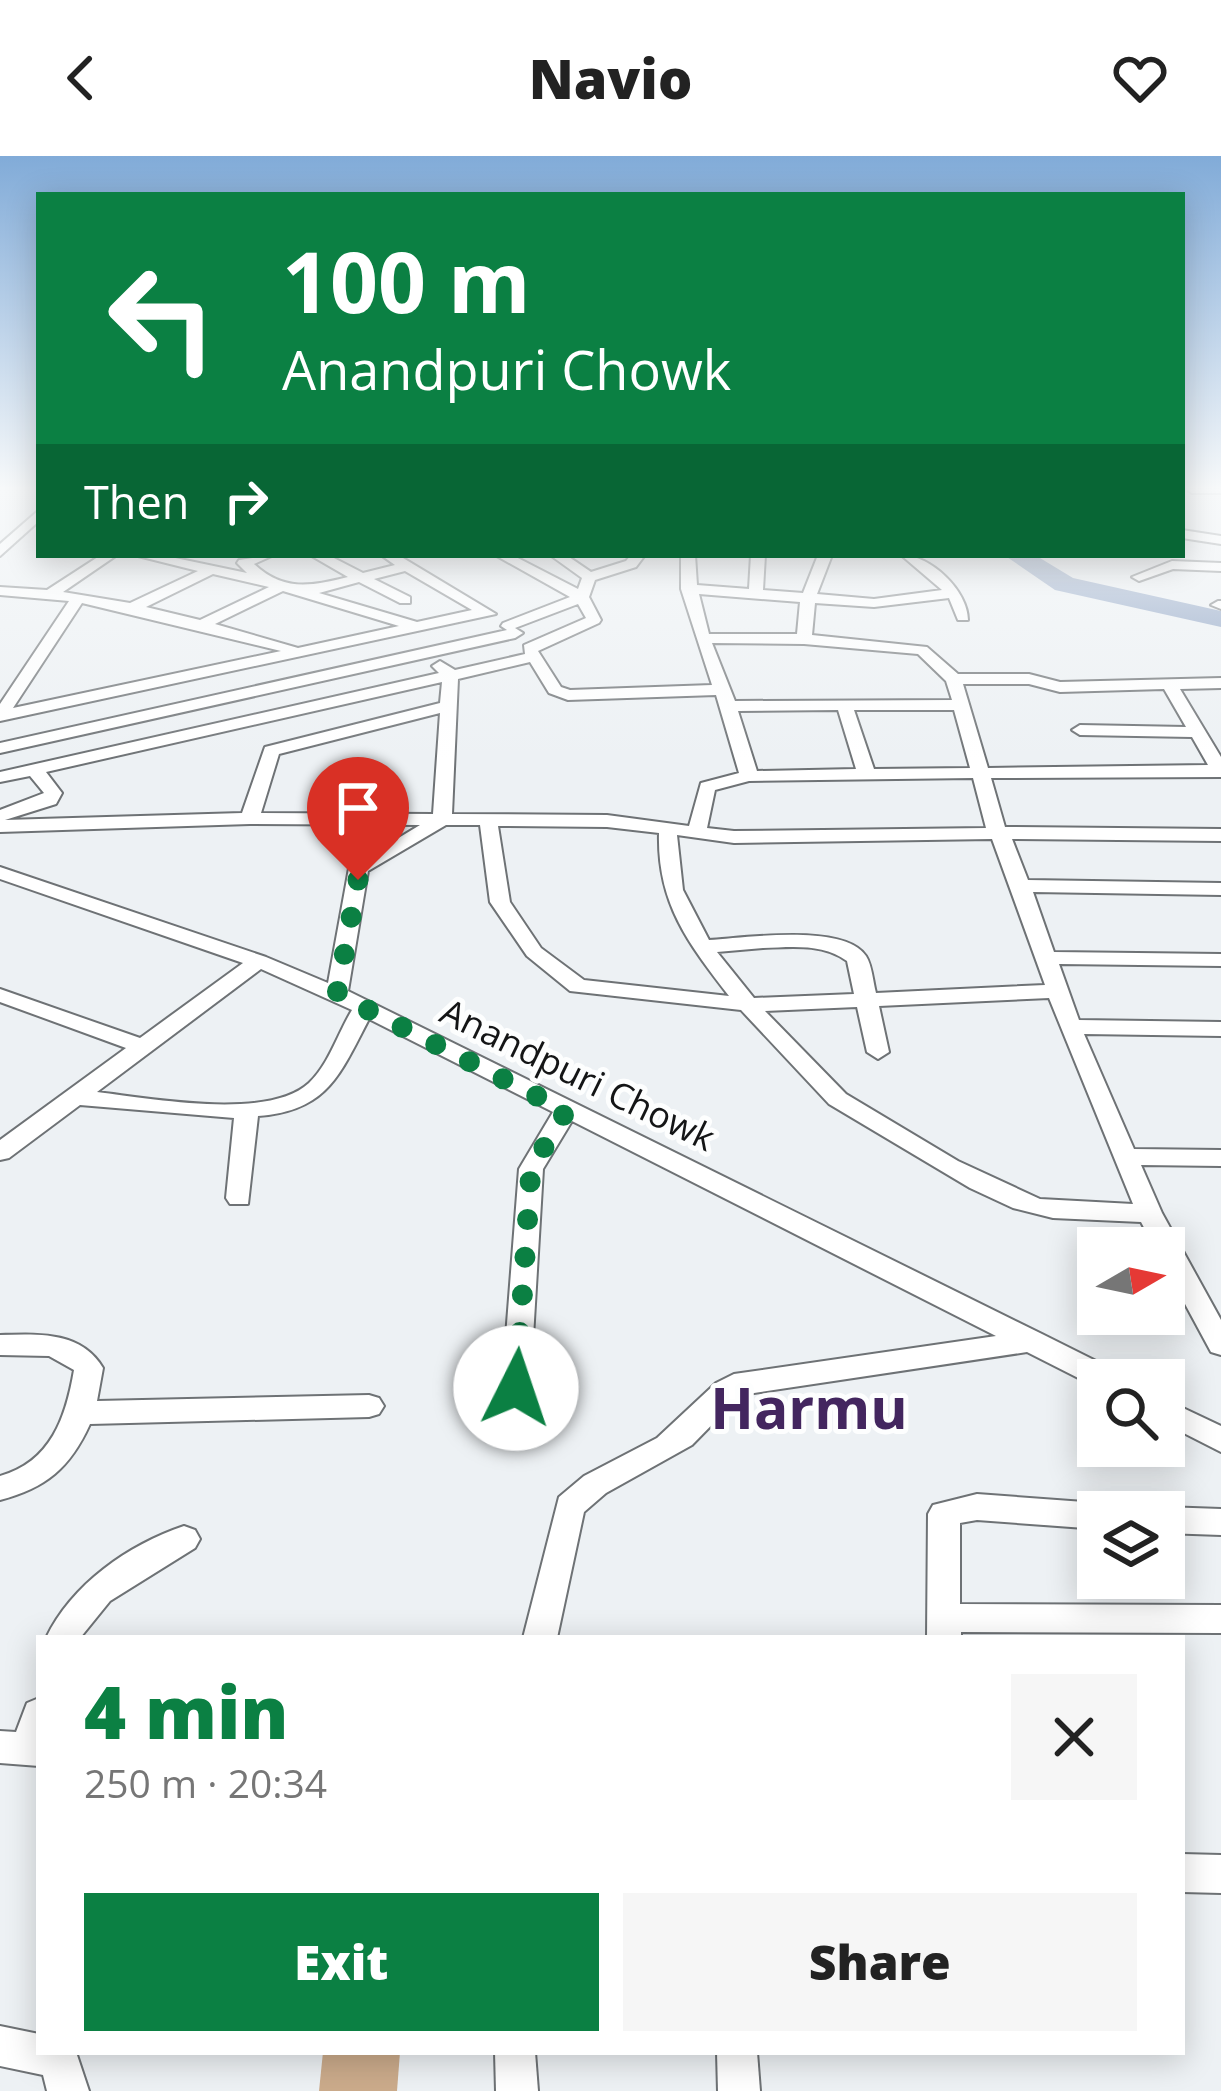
<!DOCTYPE html>
<html lang="en">
<head>
<meta charset="utf-8">
<style>
  body { margin:0; font-family:"Open Sans",sans-serif; background:#f6f6f6; color:#222; height:100vh; display:flex; flex-direction:column; font-size:45px; white-space:nowrap }
  * { box-sizing:border-box; margin:0 }
  p { font-size:39px; color:#767676 }
  .icon { flex:none; width:66px; height:66px; fill:none; stroke:currentColor; stroke-width:2; stroke-linecap:round; stroke-linejoin:round }
  .map { position:relative; flex:1; overflow:hidden }
  .drawer { position:absolute; left:36px; top:1479px; width:1149px; height:420px; display:flex; flex-direction:column; background:#fff; border-radius:0px; box-shadow:0 6px 30px #0003 }
  .drawer>* { flex:none }
  .banner { position:absolute; left:36px; top:36px; width:1149px; height:366px; border-radius:0px; box-shadow:0 6px 30px #0003; background:#0b8043; color:#fff; overflow:hidden }
  .needle { width:78px; rotate:81deg }
  .controls { position:absolute; left:1077px; top:1071px; display:grid; gap:24px }
  .controls a { display:grid; place-items:center; width:108px; height:108px; border-radius:0px; background:#fff; box-shadow:0 6px 30px #0003; font-size:60px }
  .pin { position:absolute; display:grid; place-items:center; width:102px; height:102px; color:#fff; margin:-123px -51px; border-radius:50% 50% 50% 0; rotate:-45deg; box-shadow:0 0 12px #0007 }
  .pin .icon { rotate:45deg }
  .me { position:absolute; width:132px; margin:-66px; rotate:4deg; stroke-linejoin:round; filter:drop-shadow(0 0 9px #0008) }
  .turn { display:flex; align-items:center; gap:42px; height:252px; padding:0 48px; font-size:54px }
  .turn .icon { width:156px; height:156px; stroke-width:2.5 }
  .turn b { display:block; font-size:84px; line-height:102px }
  .then { display:flex; align-items:center; height:114px; padding:0 48px; background:#0003; gap:24px; font-size:45px }
  .round { display:grid; place-items:center; flex:none; width:126px; height:126px; border-radius:0px; background:#f6f6f6 }
  .overview { display:flex; align-items:center; justify-content:space-between; height:204px; padding:0 48px }
  h1 { font-size:72px; font-weight:800; line-height:90px; color:#0b8043 }
  .primary-button { display:flex; gap:24px; margin-top:auto; padding:24px 48px }
  .primary-button a { flex:1; height:138px; border-radius:0px; background:#0b8043; color:#fff; font-size:48px; font-weight:800; line-height:138px; text-align:center }
  .primary-button a+a { background:#f6f6f6; color:#222 }
  header { display:flex; justify-content:space-between; align-items:center; height:156px; padding:0 48px; background:#fff; font-size:54px; font-weight:800 }
  .map>svg:first-child { display:block }
  .lines { fill:none; stroke-linecap:round; stroke-linejoin:round }
  .river { fill:#889ec1; fill-rule:evenodd }
  .building { fill:#cbab8b }
  .street-casing { stroke:#6e7275; stroke-width:4 }
  .street { fill:#fff; fill-rule:evenodd }
  .route { stroke:#0b8043; stroke-width:21; stroke-dasharray:0 37.8 }
  .labels { text-anchor:middle; dominant-baseline:central; stroke-width:10; stroke-linejoin:round; paint-order:stroke }
  .street-label { font-size:36px; fill:#141516; stroke:#fdfefe }
  .near-district-label { font-size:57px; font-weight:bold; fill:#43265f; stroke:#fdfefe }
</style>
</head>
<body>
<header><svg class="icon" aria-label="back" viewBox="0 0 24 24"><path d="M15 5l-7 7 7 7"/></svg>Navio<svg class="icon" aria-label="heart" viewBox="0 0 24 24"><path d="M12 20l-8-8c-3-5 5-10 8-4 3-6 11-1 8 4z"/></svg></header>
<div class="map">
<svg width="1221" height="1935" viewBox="0 0 1221 1935">
  <rect width="100%" height="100%" fill="#edf1f4"/>
  <g class="lines">
    <path class="river" d="M1004,399H1035L1073,422L1221,455V471L1055,434Z"/>
  </g>
  <path class="building" d="M323,1896H400L397,1935H319Z"/>
  <g class="lines">
    <defs>
      <g id="street">
        <path d="M1186,333H1221V337H1192Z"/>
        <path d="M39,354V365L0,400V388Z"/>
        <path d="M1182,374L1221,380V388L1182,382Z"/>
        <path d="M101,399H117L63,436L130,447L198,415L134,399H161L247,417L237,407L239,404L274,399L254,408C284,436 311,430 348,421L310,399H328L363,417L395,409L381,399H398L496,458L0,565V548L69,445L0,439V431L47,434ZM405,415L472,454L417,466L319,437L359,426L400,447H410V441L374,423ZM213,418L269,431L200,464L146,451ZM283,435L399,470L298,492L215,468ZM82,447L281,495L13,552Z"/>
        <path d="M495,399H512L578,433L582,422L550,399H566L591,416L626,405L631,399H645L636,411L595,424L589,441L601,464L599,467L538,495L561,531L570,534L712,529L681,433V399H695L697,429L749,433L751,399H765L763,434L803,437L818,399H832L817,438L874,443L942,434L901,399C931,399 968,435 968,464H958L949,442L874,451L815,447L812,479L927,491L958,518H1029L1060,526L1221,522V532L1180,533L1221,601V621L991,622L1005,671L1221,673V685L1012,683L1028,724L1221,727V739L1033,736L1054,796L1221,798V810L1059,808L1079,864L1221,866V880L1084,878L1134,993L1221,994V1010L1141,1009L1162,1057L1221,1164V1199L1211,1196L1164,1109V1092H1155L1141,1066L1053,1062L1013,1052L970,1032L829,948L741,854L570,835L527,800L490,746L480,669H446L368,715L348,835L1042,1178L1118,1216L1122,1224H1098V1232L1027,1196L741,1239L692,1289L606,1337L584,1356L557,1482H523L559,1341L584,1320L657,1282L716,1227L734,1218L996,1180L572,965L543,1013L530,1232L526,1240L516,1243L506,1240L502,1232L519,1013L553,956L369,863C340,918 328,955 258,960L248,1048H230L226,1042L234,962L80,949L9,1002L0,1004V984L126,892L0,846V833L140,882L243,807L0,723V711L266,801L328,827L349,712L420,669L250,668L0,676V654L44,637L30,620L0,626V616L439,517L432,510L440,505L455,514L525,498L524,489L586,462L578,448L515,472L523,477L515,482L0,597V587L507,474L501,470L503,467L570,441ZM699,438L800,446L797,478H709ZM712,487L804,488L918,498L946,525L952,544L735,545ZM530,506L549,537L568,544L716,539L739,617L701,627L689,670L607,659L452,658L458,523ZM442,526L440,547L265,591L242,657L5,664L56,648L62,637L46,616ZM963,528H1029L1060,536L1164,533L1186,571L1080,569L1072,574L1080,579L1192,581L1208,609L988,612ZM838,554L856,613L757,615L738,555ZM854,554H954L970,612L874,613ZM440,557L433,658L261,657L279,598ZM973,622L986,672L734,675L707,672L715,634L749,625ZM498,670L607,671L659,677C657,747 688,787 729,840L584,824L541,792L510,746ZM677,679L734,687L992,683L1045,829L876,837C873,826 872,809 866,800C844,767 744,782 709,784L683,734ZM763,792C791,791 823,787 847,805L854,838L754,842L717,796ZM261,813L352,854C338,877 329,908 309,927C268,965 149,942 97,936ZM1049,842L1133,1048L1040,1043L958,1005L846,938L765,855L857,851L867,896L878,903L889,896L879,850Z"/>
        <path d="M1172,405L1221,407V415L1173,413L1139,425L1132,421Z"/>
        <path d="M1218,445H1221V453L1211,449Z"/>
        <path d="M0,1179C39,1178 81,1175 103,1212L97,1245L369,1239L379,1242L384,1250L379,1258L369,1261L90,1268C70,1312 46,1332 0,1344V1320C51,1306 66,1261 74,1214L49,1200L0,1199Z"/>
        <path d="M1164,1243L1221,1270V1296L1164,1267Z"/>
        <path d="M977,1338L1098,1347L1112,1356H1098V1373L977,1364L960,1367V1448L1221,1449V1477L961,1476V1482H927L928,1358L933,1349Z"/>
        <path d="M1164,1351L1221,1353V1379L1164,1377V1356H1152Z"/>
        <path d="M184,1370L195,1374L200,1383L195,1392L110,1445L80,1482H46C72,1428 128,1389 184,1370Z"/>
        <path d="M39,1542V1610L0,1607V1575L16,1576L27,1547Z"/>
        <path d="M1182,1698L1221,1699V1737L1182,1736Z"/>
        <path d="M0,1870L39,1878V1896H76L89,1935H47L43,1919L0,1910Z"/>
        <path d="M495,1896H535L538,1935H496Z"/>
        <path d="M717,1896H757L760,1935H718Z"/>
      </g>
    </defs>
    <use href="#street" class="street-casing"/>
    <use href="#street" class="street"/>
  </g>
  <linearGradient id="sky" x2="0" y2="1"><stop stop-color="#81abd8"/><stop offset="0.55" stop-color="#f7f9fa"/><stop offset="1" stop-color="#f7f9fa" stop-opacity="0"/></linearGradient>
  <rect width="1221" height="604" fill="url(#sky)"/>
  <g class="lines">
    <path class="route" d="M358,724L337,838L566,955L531,1013L516,1232"/>
  </g>
  <g class="labels">
    <g class="street-label">
      <text transform="translate(578 918) rotate(26)">Anandpuri Chowk</text>
    </g>
    <g class="near-district-label">
      <text x="809" y="1251">Harmu</text>
    </g>
  </g>
</svg>
<div class="controls">
<a><svg class="needle" viewBox="-14 -14 28 28"><path d="M0-13l5 13h-10z" fill="#e53935"/><path d="M0 13l5-13h-10z" fill="#767676"/></svg></a>
<a><svg class="icon" aria-label="search" viewBox="0 0 24 24"><circle cx="10" cy="10" r="6"/><path d="M15 15l6 6"/></svg></a>
<a><svg class="icon" aria-label="layers" viewBox="0 0 24 24"><path d="M12 4l9 5-9 5-9-5zM3 14l9 5 9-5"/></svg></a>
</div>
<div class="pin" style="left:358px;top:724px;background:#d93025"><svg class="icon" aria-label="arrive" viewBox="0 0 24 24"><path d="M6 21V4h12l-3 4 3 4H6"/></svg></div>
<svg class="me" style="left:516px;top:1232px" viewBox="-20 -20 40 40"><circle r="19" fill="#fff"/><path d="M0-13L10 11 0 6-10 11z" fill="#0b8043"/></svg>
<div class="banner">
<div class="turn"><svg class="icon" aria-label="left" viewBox="0 0 24 24"><path d="M17 20v-9H6M10 6l-5 5 5 5"/></svg><div><b>100 m</b>Anandpuri Chowk</div></div>
<div class="then">Then<svg class="icon" aria-label="right" viewBox="0 0 24 24"><path d="M7 20v-9h11M14 6l5 5-5 5"/></svg></div>
</div>
<section class="drawer">
<div class="overview"><div><h1>4 min</h1><p>250 m · 20:34</p></div><a class="round"><svg class="icon" aria-label="close" viewBox="0 0 24 24"><path d="M6 6l12 12M18 6L6 18"/></svg></a></div>
<div class="primary-button"><a>Exit</a><a>Share</a></div>
</section>
</div>
</body>
</html>
